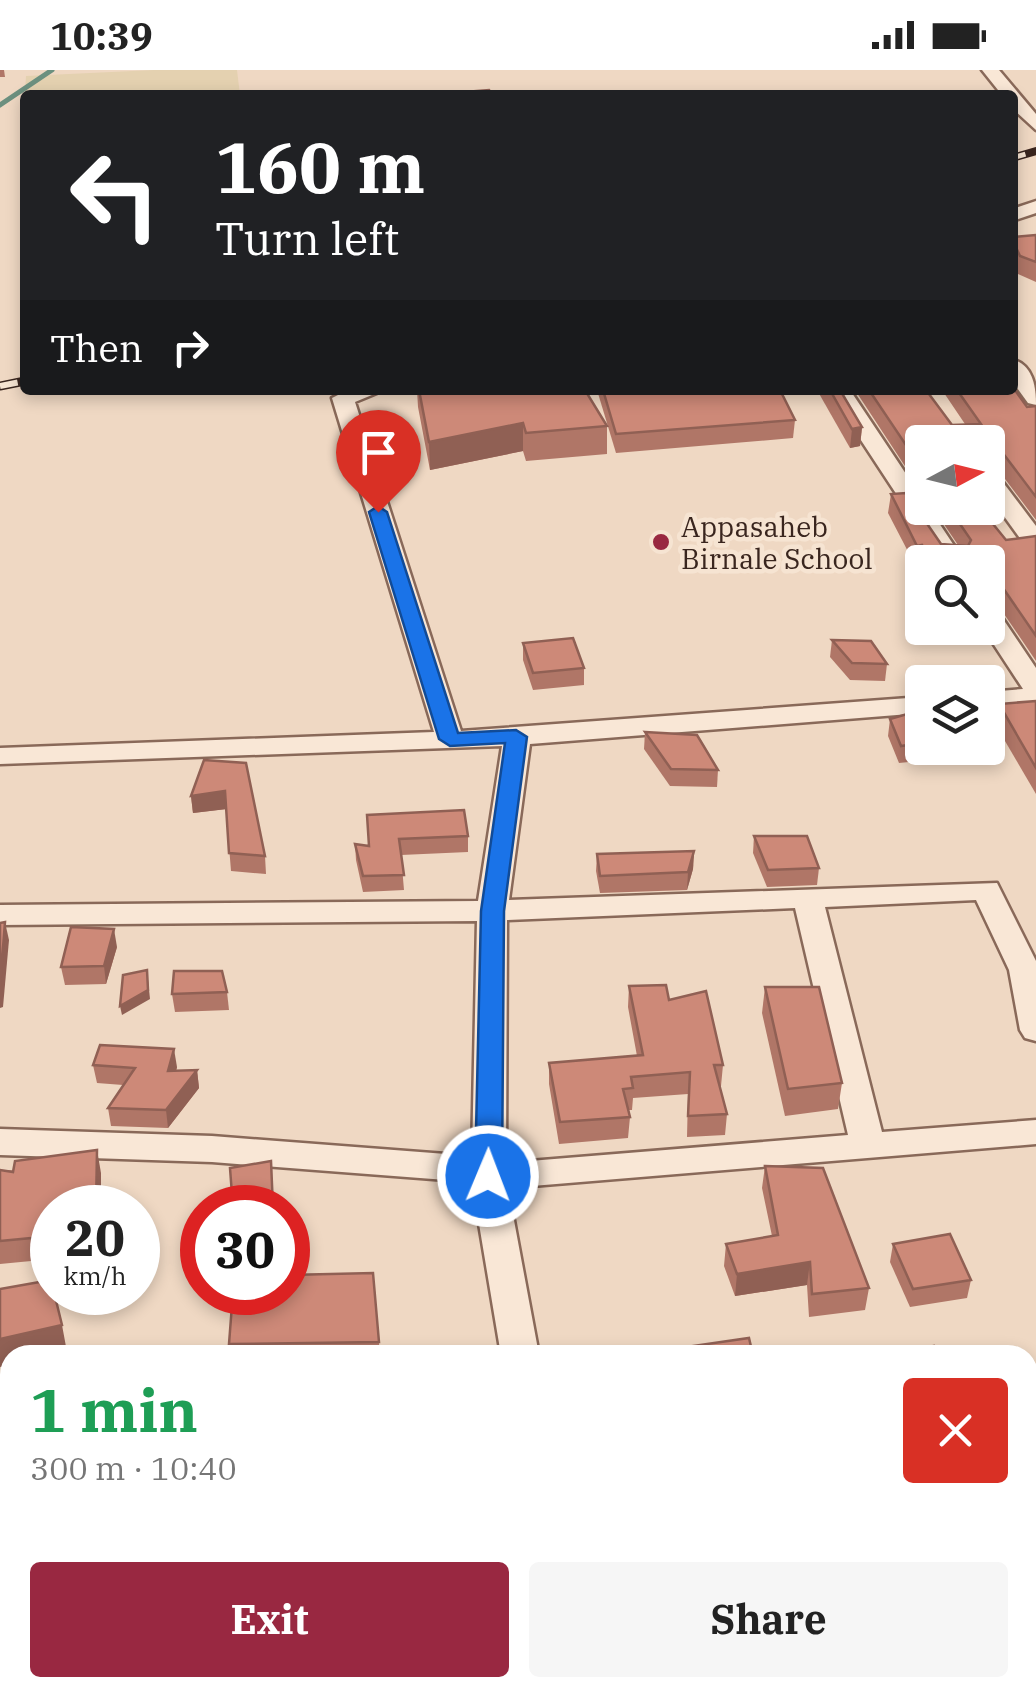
<!DOCTYPE html>
<html lang="en">
<head>
<meta charset="utf-8">
<style>
  body { margin:0; font-family:"IBM Plex Serif",serif; background:#f6f6f6; color:#222; height:100vh; display:flex; flex-direction:column; font-size:38px; white-space:nowrap }
  * { box-sizing:border-box; margin:0 }
  p { font-size:32px; color:#767676 }
  .icon { flex:none; width:55px; height:55px; fill:none; stroke:currentColor; stroke-width:2; stroke-linecap:round; stroke-linejoin:round }
  .map { position:relative; flex:1; overflow:hidden }
  .details { position:absolute; left:0px; top:1275px; width:1038px; height:352px; display:flex; flex-direction:column; background:#fff; border-radius:30px 30px 0 0; box-shadow:0 5px 15px #0003 }
  .details>* { flex:none }
  .guide { position:absolute; left:20px; top:20px; width:998px; height:305px; border-radius:10px; box-shadow:0 5px 15px #0003; background:#202124; color:#fff; overflow:hidden }
  .needle { width:65px; rotate:83deg }
  .buttons { position:absolute; left:905px; top:355px; display:grid; gap:20px }
  .buttons a { display:grid; place-items:center; width:100px; height:100px; border-radius:10px; background:#fff; box-shadow:0 5px 15px #0003; font-size:50px }
  .speed { position:absolute; left:30px; top:1115px; display:flex; gap:20px; font-size:50px; font-weight:700; text-align:center }
  .speed>* { display:grid; place-content:center; width:130px; height:130px; border-radius:50%; background:#fff; box-shadow:0 5px 15px #0003; line-height:1 }
  .speed small { font-size:25px; font-weight:400 }
  .speed .limit { border:15px solid #d22; background:#fff; color:#111 }
  .pin { position:absolute; display:grid; place-items:center; width:85px; height:85px; color:#fff; margin:-102px -42px; border-radius:50% 50% 50% 0; rotate:-45deg; box-shadow:0 0 10px #0007 }
  .pin .icon { rotate:45deg }
  .me { position:absolute; width:110px; margin:-55px; rotate:1deg; stroke-linejoin:round; filter:drop-shadow(0 0 8px #0008) }
  .turn { display:flex; align-items:center; gap:35px; height:210px; padding:0 30px; font-size:45px }
  .turn .icon { width:130px; height:130px; stroke-width:2.5 }
  .turn b { display:block; font-size:70px; line-height:85px }
  .then { display:flex; align-items:center; height:95px; padding:0 30px; background:#0003; gap:20px; font-size:38px }
  .round { display:grid; place-items:center; flex:none; width:105px; height:105px; border-radius:10px; background:#f6f6f6 }
  .overview { display:flex; align-items:center; justify-content:space-between; height:170px; padding:0 30px }
  h1 { font-size:60px; font-weight:700; line-height:75px; color:#1e9e55 }
  .cta { display:flex; gap:20px; margin-top:auto; padding:20px 30px }
  .cta a { flex:1; height:115px; border-radius:10px; background:#992841; color:#fff; font-size:40px; font-weight:700; line-height:115px; text-align:center }
  .cta a+a { background:#f6f6f6; color:#222 }
  .status { display:flex; justify-content:space-between; align-items:center; height:70px; padding:0 50px; background:#fff; direction:ltr }
  .status svg { height:28px; fill:currentColor }
  .map>svg:first-child { display:block }
  .farmland { fill:#e4d1b0 }
  .lines { fill:none; stroke-linecap:round; stroke-linejoin:round }
  .stream { stroke:#6c907f; stroke-width:5 }
  .minor-casing { stroke:#896959; stroke-width:5 }
  .minor { fill:#f9e7d6; fill-rule:evenodd }
  .rail-far1-casing { stroke:#39251e; stroke-width:8 }
  .rail-casing { stroke:#39251e; stroke-width:9 }
  .rail-far1 { stroke:#f6e4d2; stroke-width:5; stroke-dasharray:14; stroke-linecap:butt }
  .rail { stroke:#f6e4d2; stroke-width:6; stroke-dasharray:18; stroke-linecap:butt }
  .wall { fill:#b07667 }
  .shaded-wall { fill:#906054 }
  .building { fill:#cd8978; stroke:#906054; stroke-width:2.5 }
  .route { fill:#1a73e8; stroke:#114b97; stroke-width:2.5 }
  .poi-dot { fill:#992841; stroke:#f6e4d2; stroke-width:4 }
  .labels { text-anchor:middle; dominant-baseline:central; stroke-width:9; stroke-linejoin:round; paint-order:stroke }
  .poi-label { font-size:28px; fill:#39251e; stroke:#f6e4d2; text-anchor:start }
</style>
</head>
<body>
<div class="status"><b>10:39</b><svg viewBox="0 0 49 12"><path d="M0 12V9h3v3zM5 12V6h3v6zM10 12V3h3v9zM15 12V0h3v12zM26 1h20v11H26zM47 4h2v5h-2z"/></svg></div>
<div class="map">
<svg width="1036" height="1627" viewBox="0 0 1036 1627">
  <rect width="100%" height="100%" fill="#efd8c3"/>
  <path class="farmland" d="M154,0H237L240,25H25L24,38L26,6Z"/>
  <g class="lines">
    <path class="stream" d="M0,35L52,0"/>
    <defs>
      <g id="minor">
        <path d="M982,0H999L1036,44V60L1012,38V25H1002Z"/>
        <path d="M1036,131V143L1012,151V139Z"/>
        <path d="M1012,289C1033,295 1036,316 1036,335L1028,333L1012,311Z"/>
        <path d="M348,320H384L355,332L461,661L922,627V643L530,674L509,830L997,813L1036,891V971L1025,968L1020,960L1009,900L976,830L825,837L882,1062L1036,1050V1074L508,1118L539,1285H501L472,1112L212,1092L0,1085V1059L212,1066L472,1086L477,851L0,855V835L478,831L502,676L0,694V678L434,662L332,328ZM795,838L848,1065L506,1093L507,850Z"/>
        <path d="M828,320H850L922,428V438H929L965,492H941Z"/>
        <path d="M988,401L996,403L1036,456V480L1027,478L988,424Z"/>
        <path d="M988,537L997,540L1036,598V634L988,638V622L1023,619L983,558H988Z"/>
        <rect x="0" y="1330" width="10" height="32"/>
        <path d="M1036,1398V1432L1028,1433V1399Z"/>
        <path d="M564,1618H607L609,1627H565Z"/>
      </g>
    </defs>
    <use href="#minor" class="minor-casing"/>
    <use href="#minor" class="minor"/>
    <defs>
      <path id="rail-far1" d="M1012,88L1036,81"/>
      <path id="rail" d="M0,316L25,311"/>
    </defs>
    <use href="#rail-far1" class="rail-far1-casing"/>
    <use href="#rail" class="rail-casing"/>
    <use href="#rail-far1" class="rail-far1"/>
    <use href="#rail" class="rail"/>
  </g>
  <g class="wall">
    <path d="M0,0H4L5,7H0Z"/>
    <path d="M1036,165V212L1018,204L1012,193V167Z"/>
    <path d="M417,320H585L607,356V384L526,391L523,381L430,400L418,337Z"/>
    <path d="M597,320H780L795,350L793,368L616,383Z"/>
    <path d="M817,320H840L862,357L860,376L850,378Z"/>
    <path d="M855,320H926L952,355L965,354L942,320H1012L1027,337L1036,336V450L999,401L988,398L922,372V422Z"/>
    <path d="M891,424L941,474L958,475L933,438H980L1006,470L1036,466V591L1000,538L989,533L988,538V492H922V499L920,495H915L888,443Z"/>
    <path d="M990,550L986,570L966,572L957,558H988Z"/>
    <path d="M832,570L887,594L885,611L850,610L830,587Z"/>
    <path d="M523,573L584,598V615L533,620L523,590Z"/>
    <path d="M1036,631V724L995,654L999,634Z"/>
    <path d="M922,642V678H949L948,688L899,693L888,666L890,649Z"/>
    <path d="M645,662L718,700L717,717L670,716L644,679Z"/>
    <path d="M204,690L265,786L266,804L231,801L226,739L193,743L191,726Z"/>
    <path d="M367,745L468,766V782L401,785L404,820L363,822L356,790L355,774L369,776Z"/>
    <path d="M754,766L819,798L817,815L767,817L753,783Z"/>
    <path d="M694,781L693,799L687,820L600,823L596,801L597,784Z"/>
    <path d="M117,877L106,914L65,915L61,897Z"/>
    <path d="M629,916L669,930L723,995L721,1016H719L727,1044L725,1065L687,1067L688,1024L633,1028L632,1040H628L630,1047L628,1068L559,1074L549,1014V993L637,986L628,937Z"/>
    <path d="M765,917L842,1013L838,1039L785,1046L762,943Z"/>
    <path d="M227,922L229,940L175,942L172,924Z"/>
    <path d="M93,995L177,997L176,1001L197,1000L199,1018L168,1058L111,1056L108,1038L123,1015L97,1013Z"/>
    <path d="M765,1096L869,1218L865,1240L809,1247L807,1215L735,1226L724,1196L726,1174L772,1166L762,1118Z"/>
    <path d="M0,1100L101,1103L52,1138V1189L0,1194Z"/>
    <path d="M893,1174L971,1210L967,1228L910,1237L890,1192Z"/>
    <path d="M373,1203L380,1285H230L229,1274Z"/>
    <path d="M10,1359V1496L0,1495V1360Z"/>
    <path d="M1028,1546L1036,1560V1598H1028Z"/>
    <rect x="191" y="1618" width="181" height="9"/>
    <path d="M678,1618H766L768,1627H680Z"/>
  </g>
  <g class="shaded-wall">
    <path d="M523,353V381L430,400L429,372Z"/>
    <path d="M862,357L860,376L850,378L852,359Z"/>
    <path d="M988,413H992L989,432H988Z"/>
    <path d="M922,475L920,495H915L917,476Z"/>
    <path d="M988,550H990L986,570L966,572L969,558H988Z"/>
    <path d="M225,721L227,739L193,743L191,726Z"/>
    <path d="M694,781L693,799L687,820L688,802Z"/>
    <path d="M5,852L9,870L3,937L0,938V916Z"/>
    <path d="M114,859L117,877L106,914L104,896Z"/>
    <path d="M147,900L150,929L122,945L120,936Z"/>
    <path d="M174,979L177,997L171,1019L168,1001Z"/>
    <path d="M197,1000L199,1018L168,1058L166,1040Z"/>
    <path d="M97,1080L101,1103V1138H96Z"/>
    <path d="M810,1192L807,1215L735,1226L737,1204Z"/>
    <path d="M62,1255L67,1282L53,1285H10V1295L0,1297V1269Z"/>
  </g>
  <g class="building">
    <path d="M489,20L492,25H465L463,22Z"/>
    <path d="M1036,165V192L1020,186L1012,169V167Z"/>
    <path d="M1012,316L1027,337L1036,336V427L1002,382L989,379L988,400V372H922V399L869,320H926L952,355L981,354L957,320H1012Z"/>
    <path d="M419,320H585L607,356L526,363L523,353L429,372Z"/>
    <path d="M603,320H780L795,350L616,364Z"/>
    <path d="M830,320H840L862,357L852,359Z"/>
    <path d="M906,423L941,474L968,476L971,470L949,438H980L1006,470L1036,466V566L1003,518L992,513L988,525V492H933L922,475L917,476L891,424Z"/>
    <path d="M573,568L584,598L533,603L523,573Z"/>
    <path d="M832,570L871,571L887,594L852,593Z"/>
    <path d="M1036,631V698L999,634Z"/>
    <path d="M921,640L922,642V673L901,676L890,649Z"/>
    <path d="M645,662L697,665L718,700L671,699Z"/>
    <path d="M204,690L246,693L265,786L229,783L225,721L191,726Z"/>
    <path d="M464,740L468,766L399,769L404,805L363,806L355,774L369,776L367,745Z"/>
    <path d="M754,766H807L819,798L768,800Z"/>
    <path d="M694,781L688,802L600,806L597,784Z"/>
    <path d="M5,852L0,916V853Z"/>
    <path d="M71,857L114,859L104,896L61,897Z"/>
    <path d="M147,900L148,920L120,936L123,905Z"/>
    <path d="M174,901H222L227,922L172,924Z"/>
    <path d="M666,915L669,930L706,921L723,995H714L727,1044L688,1046L690,1002L631,1007L633,1018L623,1019L630,1047L560,1052L549,993L643,985L629,916Z"/>
    <path d="M765,917H819L842,1013L788,1019Z"/>
    <path d="M100,975L174,979L168,1001L197,1000L166,1040L108,1038L135,998L93,995Z"/>
    <path d="M97,1080L96,1138H52V1166L0,1171V1100L13,1102L15,1091Z"/>
    <path d="M271,1091L273,1138H233L230,1098Z"/>
    <path d="M765,1096L823,1098L869,1218L812,1224L810,1192L737,1204L726,1174L778,1165Z"/>
    <path d="M950,1164L971,1210L913,1219L893,1174Z"/>
    <path d="M373,1203L379,1272L229,1274L233,1222H288V1205Z"/>
    <path d="M51,1210L62,1255L0,1269V1219Z"/>
    <path d="M749,1268L753,1285H695L693,1276Z"/>
    <path d="M934,1276L938,1285H889Z"/>
    <path d="M10,1359V1470L0,1469V1360Z"/>
    <path d="M1028,1546L1036,1560V1580L1028,1581Z"/>
    <path d="M191,1618H330L191,1627Z"/>
    <path d="M685,1618H766L768,1627H687Z"/>
  </g>
  <path class="route" d="M378,436L387,442L458,663L516,660L527,667L504,841L502,1106L488,1116L475,1106L481,841L505,673L450,676L439,669L369,442Z"/>
  <circle class="poi-dot" cx="661" cy="472" r="10"/>
  <g class="labels">
    <g class="poi-label">
      <text x="681" y="456">Appasaheb<tspan x="681" dy="32">Birnale School</tspan></text>
    </g>
  </g>
</svg>
<div class="buttons">
<a><svg class="needle" viewBox="-14 -14 28 28"><path d="M0-13l5 13h-10z" fill="#e53935"/><path d="M0 13l5-13h-10z" fill="#767676"/></svg></a>
<a><svg class="icon" aria-label="search" viewBox="0 0 24 24"><circle cx="10" cy="10" r="6"/><path d="M15 15l6 6"/></svg></a>
<a><svg class="icon" aria-label="layers" viewBox="0 0 24 24"><path d="M12 4l9 5-9 5-9-5zM3 14l9 5 9-5"/></svg></a>
</div>
<div class="speed"><div>20<small>km/h</small></div><div class="limit">30</div></div>
<div class="pin" style="left:378px;top:442px;background:#d93025"><svg class="icon" aria-label="arrive" viewBox="0 0 24 24"><path d="M6 21V4h12l-3 4 3 4H6"/></svg></div>
<svg class="me" style="left:488px;top:1106px" viewBox="-20 -20 40 40"><circle r="17" fill="#1a73e8" stroke="#fff" stroke-width="3"/><path d="M0-11L8 9 0 5-8 9z" fill="#fff"/></svg>
<div class="guide">
<div class="turn"><svg class="icon" aria-label="left" viewBox="0 0 24 24"><path d="M17 20v-9H6M10 6l-5 5 5 5"/></svg><div><b>160 m</b>Turn left</div></div>
<div class="then">Then<svg class="icon" aria-label="right" viewBox="0 0 24 24"><path d="M7 20v-9h11M14 6l5 5-5 5"/></svg></div>
</div>
<section class="details">
<div class="overview"><div><h1>1 min</h1><p>300 m · 10:40</p></div><a class="round" style="background:#d93025;color:#fff"><svg class="icon" aria-label="close" viewBox="0 0 24 24"><path d="M6 6l12 12M18 6L6 18"/></svg></a></div>
<div class="cta"><a>Exit</a><a>Share</a></div>
</section>
</div>
</body>
</html>
